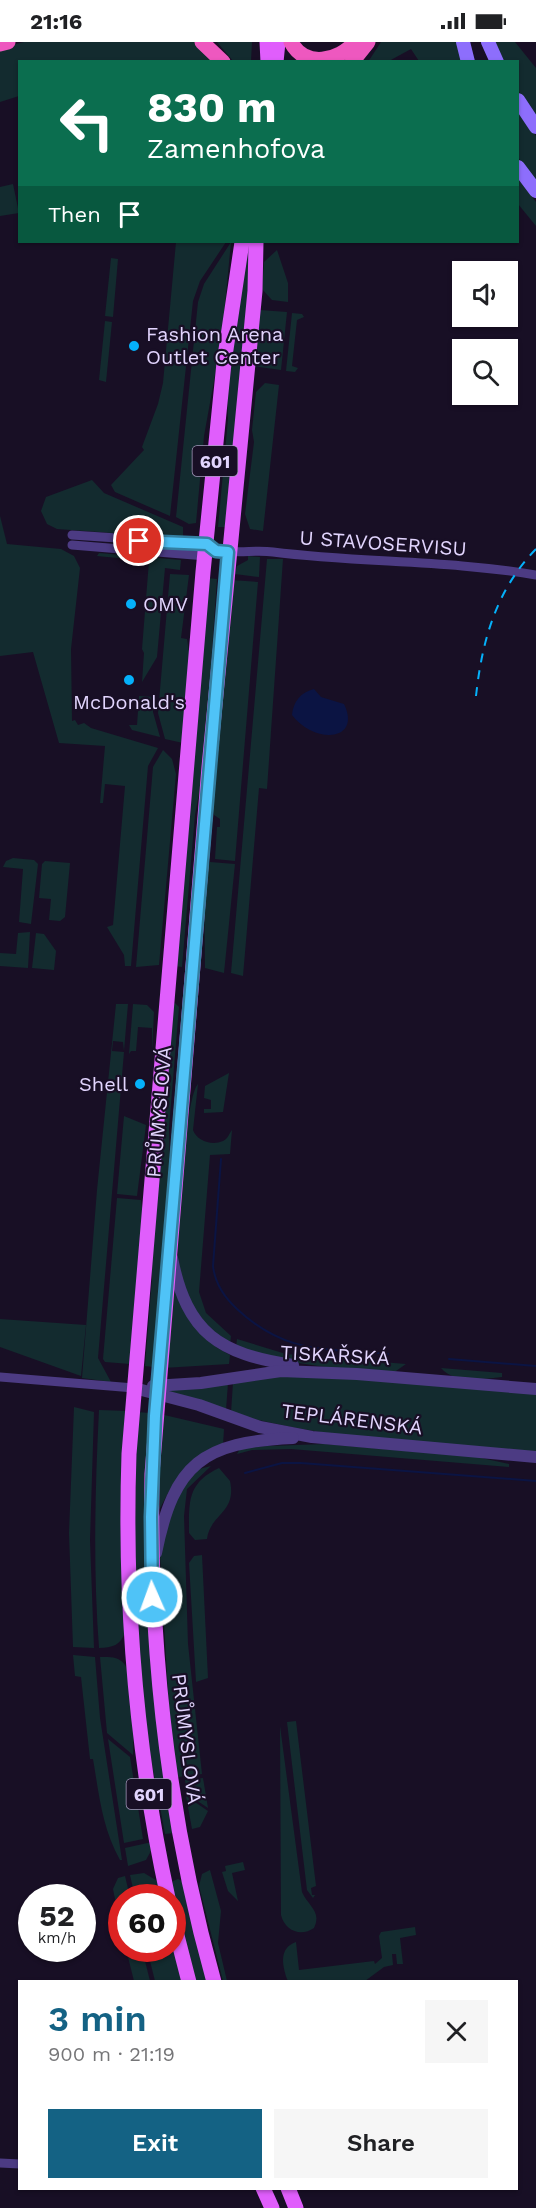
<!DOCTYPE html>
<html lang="en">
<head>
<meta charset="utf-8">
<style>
  body { margin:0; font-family:"Work Sans",sans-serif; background:#f6f6f6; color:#202124; height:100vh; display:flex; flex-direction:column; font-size:22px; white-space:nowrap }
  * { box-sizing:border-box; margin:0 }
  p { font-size:20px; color:#757577 }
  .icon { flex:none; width:33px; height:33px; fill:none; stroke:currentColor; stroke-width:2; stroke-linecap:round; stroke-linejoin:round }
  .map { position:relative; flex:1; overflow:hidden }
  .panel { position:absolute; left:18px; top:1938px; width:500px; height:210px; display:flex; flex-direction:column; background:#fff; border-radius:0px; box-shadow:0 2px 4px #0004 }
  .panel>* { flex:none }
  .banner { position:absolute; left:18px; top:18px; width:501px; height:183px; border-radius:0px; box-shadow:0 2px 4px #0004; background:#0b6e4f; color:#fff; overflow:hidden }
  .fabs { position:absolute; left:452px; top:219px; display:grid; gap:12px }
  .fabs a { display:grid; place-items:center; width:66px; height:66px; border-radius:0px; background:#fff; box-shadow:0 2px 4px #0004; font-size:30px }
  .speed { position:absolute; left:18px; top:1842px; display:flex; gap:12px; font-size:30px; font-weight:700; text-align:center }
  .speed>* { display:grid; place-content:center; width:78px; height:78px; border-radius:50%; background:#fff; box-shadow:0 2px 4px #0004; line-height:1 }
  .speed small { font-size:15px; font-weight:400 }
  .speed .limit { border:9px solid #d22; background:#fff; color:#111 }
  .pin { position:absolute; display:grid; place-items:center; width:51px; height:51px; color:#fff; margin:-26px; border:3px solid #fff; border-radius:50%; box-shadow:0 2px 6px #0007 }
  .me { position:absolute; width:66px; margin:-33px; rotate:358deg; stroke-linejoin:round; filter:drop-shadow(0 0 4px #0008) }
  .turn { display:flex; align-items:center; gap:21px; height:126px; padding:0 30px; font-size:27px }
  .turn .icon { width:78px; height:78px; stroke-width:2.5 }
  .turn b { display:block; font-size:42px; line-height:51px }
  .then { display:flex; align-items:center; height:57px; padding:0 30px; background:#0003; gap:12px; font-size:22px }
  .round { display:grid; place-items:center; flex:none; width:63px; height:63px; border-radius:0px; background:#f6f6f6 }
  .head { display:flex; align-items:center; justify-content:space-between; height:102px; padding:0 30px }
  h1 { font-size:36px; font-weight:600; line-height:45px; color:#146284 }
  .primary-button { display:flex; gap:12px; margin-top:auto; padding:12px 30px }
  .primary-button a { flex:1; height:69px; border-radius:0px; background:#146284; color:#fff; font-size:24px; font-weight:600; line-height:69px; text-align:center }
  .primary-button a+a { background:#f6f6f6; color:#202124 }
  .status { display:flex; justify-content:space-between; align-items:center; height:42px; padding:0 30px; background:#fff; direction:ltr }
  .status svg { height:16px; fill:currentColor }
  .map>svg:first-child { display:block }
  .green { fill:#132b2f }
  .water { fill:#0b1443 }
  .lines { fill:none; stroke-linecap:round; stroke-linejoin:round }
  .stream { stroke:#0b1443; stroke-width:2 }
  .minor { stroke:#4c3b83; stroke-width:9 }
  .tertiary { stroke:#4c3b83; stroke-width:12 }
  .secondary { stroke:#8d6efc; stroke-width:14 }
  .primary { stroke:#e05efc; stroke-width:15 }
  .trunk { stroke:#ee58bf; stroke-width:15 }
  .rail { stroke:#05b1fa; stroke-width:2; stroke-dasharray:9 8; stroke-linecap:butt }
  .route-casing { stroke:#337fa1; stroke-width:15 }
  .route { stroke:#4fc3f7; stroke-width:10 }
  .poi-dot { fill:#05b1fa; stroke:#180f25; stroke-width:2 }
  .labels { text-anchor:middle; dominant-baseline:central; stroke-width:4.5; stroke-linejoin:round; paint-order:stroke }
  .shield { fill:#180f25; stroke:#a59abd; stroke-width:1.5 }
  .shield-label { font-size:18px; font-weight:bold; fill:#e2d5fe }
  .poi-label { font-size:20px; fill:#e2d5fe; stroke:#180f25; text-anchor:start }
  .street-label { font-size:20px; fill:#e2d5fe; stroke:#180f25 }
</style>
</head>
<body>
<div class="status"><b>21:16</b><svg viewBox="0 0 49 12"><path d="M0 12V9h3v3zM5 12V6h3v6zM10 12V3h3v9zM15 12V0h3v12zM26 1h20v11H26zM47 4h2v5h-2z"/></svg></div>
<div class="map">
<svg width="536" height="2166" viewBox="0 0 536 2166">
  <rect width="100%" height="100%" fill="#180f25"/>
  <g class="green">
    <path d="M24,0H195L218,19L20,20L19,54L0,60V6Z"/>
    <path d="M217,0H252L251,19H233Z"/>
    <path d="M381,0H457L462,19H419L411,7L389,19L368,20Z"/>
    <path d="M494,0H515L536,26V78L518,48V20L503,19Z"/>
    <path d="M518,67L536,94V141L518,115Z"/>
    <path d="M518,136L536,160V184L518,162Z"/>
    <path d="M13,142L19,171L0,174V145Z"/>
    <path d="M176,200H226L200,239L193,259L170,474L115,450L111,443L144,408L142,405L158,362L163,341Z"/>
    <path d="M231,200L222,294L204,394L196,481L189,482L176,475L198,260L204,242Z"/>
    <path d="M247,200H251L250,252L225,485H218L228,377L227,343Z"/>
    <path d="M277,208L288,241V260L272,258L262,247L264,220Z"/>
    <path d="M111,216L118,217L113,275L105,274Z"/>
    <path d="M260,268L287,270L281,328L253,324Z"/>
    <path d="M292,271L302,272L304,275L297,278L292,324L298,326L295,330L286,329Z"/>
    <path d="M105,279L112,280L106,340L99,338Z"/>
    <path d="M265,341L279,343L263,489L250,487L245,472L254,400L252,388L256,350Z"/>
    <path d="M92,438L104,451L183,485V496L57,487L47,482L41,469L46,455Z"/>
    <path d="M0,474L7,502L61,507L74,514L80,526L71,607L72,679L75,678L78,683L84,681L91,686L158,706L148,724L131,924H125L124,913L107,885L113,883L125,744L105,742L103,761H100L105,704L59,701L33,610L0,614Z"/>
    <path d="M99,511L181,518L180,528L165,526L157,615L142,640L144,611L142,607L149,519L97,514Z"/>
    <path d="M248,514L260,515L259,535L235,532L237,524L248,518Z"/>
    <path d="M267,517H283L267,747L259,746L243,934L231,931Z"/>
    <path d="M170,532L189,533L181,596L187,597L190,616L183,701L165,697L158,671Z"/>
    <path d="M207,536L217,537L204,724L195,773L182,925L174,924Z"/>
    <path d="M231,538L258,540L235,819L215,817L217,785H220V777L214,773L211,760Z"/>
    <path d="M139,654L154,655L153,670L160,695L132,688L129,683H137Z"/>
    <path d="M163,708L172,717L176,732L159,923L136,925L153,725Z"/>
    <path d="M13,816L34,818L38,822L31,882L19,880L23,827L3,825L6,819Z"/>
    <path d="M45,819L70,821L65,875L60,879L49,878L51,857L39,856L42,822Z"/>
    <path d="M210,820L235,822L224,931L205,926L204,838Z"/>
    <path d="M30,890L28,926L0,924V911L16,912L18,891Z"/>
    <path d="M36,891L44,892L56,909L54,928L32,926Z"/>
    <path d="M175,961L179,965L169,1086L170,1126L153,1325L145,1324L152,1237L151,1192L172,962Z"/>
    <path d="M116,962H128L124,1009L123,1000L113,999L112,1009L124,1010L98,1316L111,1340L82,1336L97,1148Z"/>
    <path d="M133,962L147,963L154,970L152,1010V986L138,985L136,1009H131L129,1012Z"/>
    <path d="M229,1031L223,1070L204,1071V1067H211V1058L204,1056L205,1044Z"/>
    <path d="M198,1042L193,1088C197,1099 212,1104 223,1099C228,1097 230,1090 232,1088L230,1112L210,1113L199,1250L206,1271L231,1294L230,1303C212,1289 195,1274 186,1251C182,1241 178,1226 178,1215C177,1191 185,1055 198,1042Z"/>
    <path d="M124,1074L146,1083L137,1154L117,1152Z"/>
    <path d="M117,1156L141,1158L143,1173L130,1322L105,1320L103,1317Z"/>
    <path d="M171,1241L216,1305L230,1313L229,1322L163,1326Z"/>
    <path d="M0,1277L86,1283L81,1334L0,1305Z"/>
    <path d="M237,1297L286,1312L406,1322L396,1329C345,1331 284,1320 236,1306Z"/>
    <path d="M441,1326L502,1331V1335C484,1337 454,1342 441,1326Z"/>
    <path d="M267,1334L338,1335L536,1352V1410C434,1401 330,1399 231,1371L233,1340Z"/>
    <path d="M228,1341L226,1368L162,1348Z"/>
    <path d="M74,1365L94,1370L90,1498L94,1606L73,1605L69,1491Z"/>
    <path d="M99,1368L127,1369L125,1590C121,1603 112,1606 99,1606C93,1527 95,1447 99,1368Z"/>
    <path d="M137,1370L150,1371L174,1791L165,1792L143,1673L134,1549Z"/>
    <path d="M160,1372L224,1387L223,1403L168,1451L158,1470Z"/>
    <path d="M325,1402L477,1415L509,1422V1425L291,1407L252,1408L237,1412L241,1405Z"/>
    <path d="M211,1424L187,1447L184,1474L188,1602L202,1732L178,1735L172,1718L160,1513L169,1470L179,1450L199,1427Z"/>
    <path d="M219,1426L230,1439C237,1471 210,1472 207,1497L195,1498L189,1491C189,1460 187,1441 219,1426Z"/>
    <path d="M202,1513L208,1636L196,1640L189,1521L194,1514Z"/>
    <path d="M73,1613L95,1615L100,1676L122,1818H120C102,1786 99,1752 93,1717H90L81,1635L75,1634Z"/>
    <path d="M100,1615C109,1615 119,1614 125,1623C134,1636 134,1695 133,1713L107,1691Z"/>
    <path d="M296,1679L316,1844L311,1846L312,1853H315L313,1856L307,1848L287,1680Z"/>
    <path d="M280,1684L302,1850C308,1864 322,1869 314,1886C301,1895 285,1889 281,1873Z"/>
    <path d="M108,1697L130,1715L143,1797L124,1801Z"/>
    <path d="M203,1736L208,1766L187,1752L185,1738Z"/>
    <path d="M186,1754L208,1769L200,1785L192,1787Z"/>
    <path d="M152,1800V1807L146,1818L128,1824L125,1806Z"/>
    <path d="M243,1820L245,1828L232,1831L238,1859L228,1849L222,1830L226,1829L225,1824Z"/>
    <path d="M210,1828L221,1869L218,1901L227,1939H223L199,1844L202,1832Z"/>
    <path d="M144,1831L159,1840L163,1855H135L130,1833Z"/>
    <path d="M125,1834L130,1855L122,1856L121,1887L113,1847L118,1836Z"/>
    <path d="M178,1837L182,1839L208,1939H195L171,1844L173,1839Z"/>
    <path d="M415,1885L416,1893L400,1896L403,1922H397L396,1912H392L393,1923L384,1925L365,1939L289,1940L287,1937C282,1922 279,1906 296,1900L299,1928L374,1919L375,1922L382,1916L379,1894L381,1890Z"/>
    <path d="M173,1895L184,1939H155L147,1907L172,1906Z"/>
    <path d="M126,1907H142L150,1939H134Z"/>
  </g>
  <path class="water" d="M314,647L321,655L344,662C362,699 315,703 292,673C293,660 301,650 314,647Z"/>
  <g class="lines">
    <g class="stream">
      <path d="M221,1117L213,1224C215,1242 224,1255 237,1267C286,1313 326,1306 388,1312"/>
      <path d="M449,1317L536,1324"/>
      <path d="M245,1431L282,1421H301L536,1439"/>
    </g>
    <g class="minor">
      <path d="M72,493L207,502C225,515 250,507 273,510C360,521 449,518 536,533"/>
      <path d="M72,503L206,514"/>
      <path d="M0,1335L134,1346"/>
      <path d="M0,2121L20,2122"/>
    </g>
    <g class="tertiary">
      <path d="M172,1216C187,1292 220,1312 293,1323"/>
      <path d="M153,1344L201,1341L281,1329L357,1332L536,1347"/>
      <path d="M134,1346L199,1363L260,1385L312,1395L536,1415"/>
      <path d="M156,1511C174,1421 203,1400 293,1396"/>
    </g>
    <g class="secondary">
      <path d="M463,0L468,20"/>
      <path d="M488,0L497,20"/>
      <path d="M518,58L536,85"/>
      <path d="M518,125L536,149"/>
    </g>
    <g class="primary">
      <path d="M267,0L268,20"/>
      <path d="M276,20L278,0"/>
      <path d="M168,1856C136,1709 124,1561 129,1412L203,530L224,321L242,200"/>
      <path d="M172,1874L189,1940"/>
      <path d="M214,1940C167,1773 149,1605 152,1432L209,725L255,249L256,200"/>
      <path d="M263,2146L272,2166"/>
      <path d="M288,2146L296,2166"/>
    </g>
    <g class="trunk">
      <path d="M202,0L223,20"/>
      <path d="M291,0C305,27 339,19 355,0"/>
      <path d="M0,2L8,0"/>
      <path d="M352,20L368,0"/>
    </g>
    <path class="rail" d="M476,654C482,599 496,548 536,507"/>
  </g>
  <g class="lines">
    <defs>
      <path id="route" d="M139,499L207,502L216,509L228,510L155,1374L151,1475L152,1555"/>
    </defs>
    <use href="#route" class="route-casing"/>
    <use href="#route" class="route"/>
  </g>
  <g class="poi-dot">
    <circle cx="134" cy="304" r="6"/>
    <circle cx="131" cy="562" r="6"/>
    <circle cx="129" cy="638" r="6"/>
    <circle cx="140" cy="1042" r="6"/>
  </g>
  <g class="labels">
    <g class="shield">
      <rect x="192.5" y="404" width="45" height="30" rx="4.5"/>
      <rect x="126.5" y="1737" width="45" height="30" rx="4.5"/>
    </g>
    <g class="shield-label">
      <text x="215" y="419">601</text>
      <text x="149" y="1752">601</text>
    </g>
    <g class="poi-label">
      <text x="146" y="292">Fashion Arena<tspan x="146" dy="23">Outlet Center</tspan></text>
      <text x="143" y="562">OMV</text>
      <text x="129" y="660" text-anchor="middle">McDonald's</text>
      <text x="128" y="1042" text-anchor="end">Shell</text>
    </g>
    <g class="street-label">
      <text transform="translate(383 501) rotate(4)">U STAVOSERVISU</text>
      <text transform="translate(159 1070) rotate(-85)">PRŮMYSLOVÁ</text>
      <text transform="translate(335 1313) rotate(3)">TISKAŘSKÁ</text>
      <text transform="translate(352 1377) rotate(7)">TEPLÁRENSKÁ</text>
      <text transform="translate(187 1697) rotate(83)">PRŮMYSLOVÁ</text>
    </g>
  </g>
</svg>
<div class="fabs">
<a><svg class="icon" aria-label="sound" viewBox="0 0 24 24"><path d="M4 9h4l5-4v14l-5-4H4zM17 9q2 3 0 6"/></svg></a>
<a><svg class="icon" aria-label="search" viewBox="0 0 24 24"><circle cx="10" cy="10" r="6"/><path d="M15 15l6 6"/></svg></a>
</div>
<div class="speed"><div>52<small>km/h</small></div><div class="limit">60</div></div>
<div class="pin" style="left:139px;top:499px;background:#d93025"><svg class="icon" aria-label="arrive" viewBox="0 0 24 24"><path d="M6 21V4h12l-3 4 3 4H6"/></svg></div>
<svg class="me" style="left:152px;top:1555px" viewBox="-20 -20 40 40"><circle r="17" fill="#4fc3f7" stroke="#fff" stroke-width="3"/><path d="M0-11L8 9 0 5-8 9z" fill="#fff"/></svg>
<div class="banner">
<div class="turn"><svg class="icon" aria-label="left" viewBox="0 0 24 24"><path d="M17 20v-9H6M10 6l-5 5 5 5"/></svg><div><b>830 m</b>Zamenhofova</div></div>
<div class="then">Then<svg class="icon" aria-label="arrive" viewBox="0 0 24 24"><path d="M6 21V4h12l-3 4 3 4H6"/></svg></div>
</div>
<section class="panel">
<div class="head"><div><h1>3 min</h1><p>900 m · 21:19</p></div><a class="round"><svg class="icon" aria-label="close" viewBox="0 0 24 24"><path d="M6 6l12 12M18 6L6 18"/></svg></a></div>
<div class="primary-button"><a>Exit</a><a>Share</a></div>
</section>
</div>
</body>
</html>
